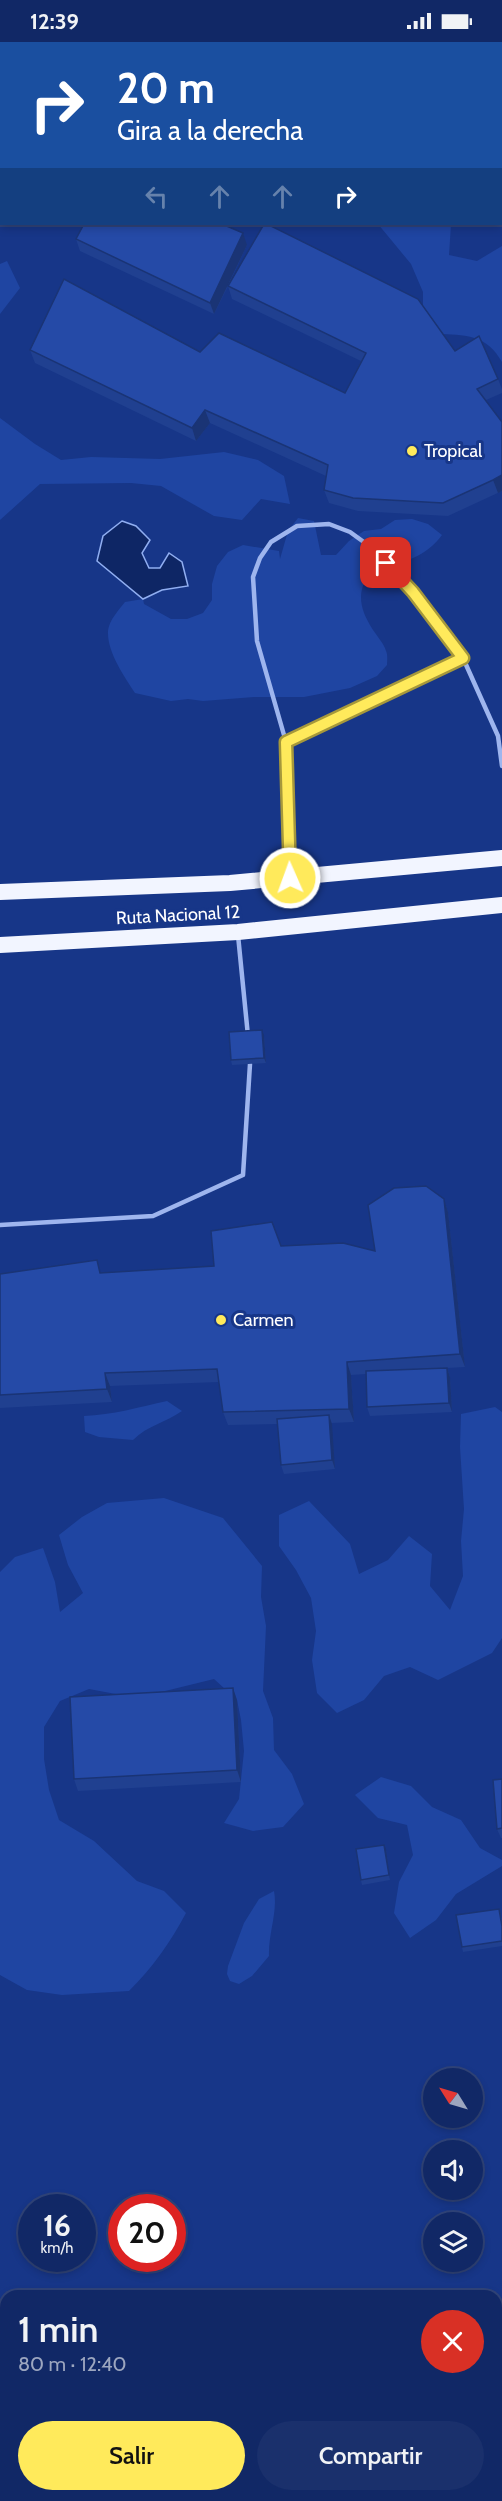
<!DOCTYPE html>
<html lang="es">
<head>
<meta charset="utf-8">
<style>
  body { margin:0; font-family:Cabin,sans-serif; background:#1a306c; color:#f1f3f6; height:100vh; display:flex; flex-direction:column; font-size:22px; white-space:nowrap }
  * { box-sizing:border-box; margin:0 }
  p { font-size:20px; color:#9ca6bf }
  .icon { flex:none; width:33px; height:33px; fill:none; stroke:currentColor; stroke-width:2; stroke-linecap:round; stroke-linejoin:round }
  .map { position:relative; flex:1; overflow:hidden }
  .details { position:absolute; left:0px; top:2248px; width:502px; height:212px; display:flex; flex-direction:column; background:#112866; border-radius:18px 18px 0 0; box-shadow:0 3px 9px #0003,0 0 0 2px #30447a }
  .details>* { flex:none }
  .top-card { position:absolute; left:0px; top:0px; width:502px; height:183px; box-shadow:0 3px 9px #0003,0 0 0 2px #30447a; background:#1a4fa0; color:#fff; overflow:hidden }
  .needle { width:39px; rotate:307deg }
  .tools { position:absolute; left:423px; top:2026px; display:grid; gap:12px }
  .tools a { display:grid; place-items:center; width:60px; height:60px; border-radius:50%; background:#112866; box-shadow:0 3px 9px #0003,0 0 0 2px #30447a; font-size:30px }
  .speed { position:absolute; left:18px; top:2152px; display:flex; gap:12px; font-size:30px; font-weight:700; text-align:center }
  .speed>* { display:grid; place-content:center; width:78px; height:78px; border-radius:50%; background:#112866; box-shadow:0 3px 9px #0003,0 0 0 2px #30447a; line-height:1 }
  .speed small { font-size:15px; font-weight:400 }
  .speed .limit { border:9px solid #d22; background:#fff; color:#111 }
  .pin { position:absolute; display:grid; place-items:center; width:51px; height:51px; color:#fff; margin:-26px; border-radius:12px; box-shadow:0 3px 9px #0006 }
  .me { position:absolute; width:66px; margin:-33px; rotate:358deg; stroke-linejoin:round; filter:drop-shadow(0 0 4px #0008) }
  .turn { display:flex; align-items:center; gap:21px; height:126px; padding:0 18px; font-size:27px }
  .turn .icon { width:78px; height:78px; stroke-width:2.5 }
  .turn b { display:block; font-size:42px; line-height:51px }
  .lanes { display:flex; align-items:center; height:57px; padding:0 18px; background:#0003; justify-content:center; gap:30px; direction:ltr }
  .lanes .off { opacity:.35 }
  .round { display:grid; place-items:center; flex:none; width:63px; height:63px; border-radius:32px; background:#1a306c }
  .summary { display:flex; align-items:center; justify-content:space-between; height:102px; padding:0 18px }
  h1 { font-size:36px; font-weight:600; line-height:45px }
  .primary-button { display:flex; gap:12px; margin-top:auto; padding:12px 18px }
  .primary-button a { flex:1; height:69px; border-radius:36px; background:#ffea5b; color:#111; font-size:24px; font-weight:600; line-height:69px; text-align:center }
  .primary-button a+a { background:#1a306c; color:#f1f3f6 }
  .status { display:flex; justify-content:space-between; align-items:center; height:42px; padding:0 30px; background:#112866; direction:ltr }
  .status svg { height:16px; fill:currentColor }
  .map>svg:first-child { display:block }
  .green { fill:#1f45a2 }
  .water { fill:#0e2665; stroke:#90aef1; stroke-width:1.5 }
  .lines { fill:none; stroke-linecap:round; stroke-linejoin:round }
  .service { stroke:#9eb5ee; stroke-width:4.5 }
  .trunk { stroke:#f2f5ff; stroke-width:16 }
  .wall { fill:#204090 }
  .shaded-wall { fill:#1a3475 }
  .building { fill:#254aa7; stroke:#1a3475; stroke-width:1.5 }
  .route-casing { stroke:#a6983b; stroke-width:15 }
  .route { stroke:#ffea5b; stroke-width:10 }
  .poi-dot { fill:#ffea5b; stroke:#173688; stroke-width:2 }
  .labels { text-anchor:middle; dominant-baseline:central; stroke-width:6; stroke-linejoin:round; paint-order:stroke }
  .poi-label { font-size:18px; fill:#fff; stroke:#173688; text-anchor:start }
  .street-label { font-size:18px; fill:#fff; stroke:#173688 }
</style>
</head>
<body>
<div class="status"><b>12:39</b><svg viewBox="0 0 49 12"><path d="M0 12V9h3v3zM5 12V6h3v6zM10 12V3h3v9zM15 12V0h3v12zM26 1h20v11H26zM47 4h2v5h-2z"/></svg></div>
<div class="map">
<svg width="502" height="2459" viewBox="0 0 502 2459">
  <rect width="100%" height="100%" fill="#173688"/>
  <g class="green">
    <path d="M0,0H358L2,2L1,25Z"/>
    <path d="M378,182H451L449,213L477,219L502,204V320C487,294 469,293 442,292L423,270V250L411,222Z"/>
    <path d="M7,219L20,246L0,272V222Z"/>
    <path d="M0,376L35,402L61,418L91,415L160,417L224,410L258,418L284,434L290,462L261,457L242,478L214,474L161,444L131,441L40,442L0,478Z"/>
    <path d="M298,476L314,479L321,513H336L349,499L364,489L381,487L395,478L412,477L428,482L442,493C427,514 402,523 376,523C356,546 357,563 373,588C377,594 384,602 386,609C388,613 387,619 387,623L377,634L350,646L304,655H254L203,659L188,657L171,659L135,651C124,634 107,610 108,589C109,578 119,568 125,560L143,557L144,562L171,577H187L203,571L212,558V542L217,524L228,510L243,503L279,509L280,517L288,489Z"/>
    <path d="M167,1359L182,1369C165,1381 148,1383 133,1398L99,1395L85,1390L84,1374C112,1373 140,1365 167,1359Z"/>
    <path d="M495,1365L502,1370V1596L492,1611L438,1638L410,1625L384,1634L364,1658L337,1671L317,1651L312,1618L316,1589L311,1556L296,1528L279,1504V1473L309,1459L350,1502L359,1532L388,1518L409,1494L432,1512L430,1544L450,1568L463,1534L461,1499L464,1467L460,1405L461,1372Z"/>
    <path d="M164,1456L223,1476L262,1524L261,1555L266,1584L263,1649L273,1676L274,1708L292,1732L304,1762L283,1785L253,1789L224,1781L239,1757L244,1709L241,1678L237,1658L214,1637L153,1652L121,1653L89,1647L60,1659L44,1685V1717L49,1748L59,1778L94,1799L137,1839L164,1849L186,1871C170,1901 153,1925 129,1949L62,1953L27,1948L0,1933V1530L15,1515L43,1506L55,1540L60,1570L83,1551L68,1523L59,1493L82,1475L107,1461Z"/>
    <path d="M381,1735L411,1744L432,1765L461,1778L480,1806L502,1818V1824L456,1852L436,1878L410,1896L394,1871L399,1840L413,1813L407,1783L378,1776L355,1753Z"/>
    <path d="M274,1849C278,1870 268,1892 269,1914L252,1934L239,1942L230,1939L227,1932L228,1924L244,1881L259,1857Z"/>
  </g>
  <path class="water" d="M122,479L136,484L150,498L142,511L149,526H160L169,511L182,520L188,544L162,548L143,557L97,519L103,494Z"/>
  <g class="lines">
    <g class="service">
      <path d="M286,700L463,616"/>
      <path d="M290,833L286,700L257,599L253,535L260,516L271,500L297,484L329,482L350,490L372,506L413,550L463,616L498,694L502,724"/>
      <path d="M238,893L248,994"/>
      <path d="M0,1183L153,1174L243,1133L250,1022"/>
    </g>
    <g class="trunk">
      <path d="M0,850L230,841L502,816"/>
      <path d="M0,903L238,890L502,863"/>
    </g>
  </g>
  <g class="wall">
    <path d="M76,197L247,203L228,244L455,309L498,337L502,347V351L486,358L502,380V449L448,474L358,469L329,461L324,448L326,434L210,381L196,399L35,321L30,308L200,310L345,351L361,319L232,257L228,244L214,272L80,209Z"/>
    <path d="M264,993L266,1021L232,1023L231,1018Z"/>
    <path d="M444,1157L448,1170L465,1325L447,1326L450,1335L452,1370L370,1374L367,1365L366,1332L351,1333L354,1380L331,1381L335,1427L284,1432L281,1423L277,1382L228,1383L223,1370L219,1340L110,1344L112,1360L0,1366V1232L102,1231L214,1224L281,1204L375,1209Z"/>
    <path d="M233,1646L237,1658L241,1740L78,1749L74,1737Z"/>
    <path d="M502,1737V1796H501L497,1787Z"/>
    <path d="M386,1807L390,1838L362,1843L361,1838Z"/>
    <path d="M499,1867L502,1878V1904L463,1910L462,1905Z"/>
  </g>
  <g class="shaded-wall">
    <path d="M502,112V147L501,117Z"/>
    <path d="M243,191L247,203L214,272L210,261Z"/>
    <path d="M205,368L210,381L196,399L192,386Z"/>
    <path d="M502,433V449L498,451L493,438Z"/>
    <path d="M262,988L264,993L266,1021L264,1016Z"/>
    <path d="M444,1157L448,1170L465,1325L460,1312Z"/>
    <path d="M347,1320L351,1333L354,1380L349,1367Z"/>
    <path d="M447,1326L450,1335L452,1370L449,1361Z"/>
    <path d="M105,1331L110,1344L112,1360L107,1347Z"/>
    <path d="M329,1373L332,1382L335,1427L332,1418Z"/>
    <path d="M233,1646L237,1658L241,1740L237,1728Z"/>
    <path d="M384,1803L386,1807L390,1838L389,1833Z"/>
  </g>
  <g class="building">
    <path d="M501,15H502V112L501,117Z"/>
    <path d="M84,182H222L243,191L210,261L76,197Z"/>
    <path d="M264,182H267L418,257L455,309L479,294L498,337L477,347L502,380V433L493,438L443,461L353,456L324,448L328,423L205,368L192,386L30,308L64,237L200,310L219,291L345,351L366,311L228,244Z"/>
    <path d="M262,988L264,1016L231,1018L229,990Z"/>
    <path d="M426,1144L444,1157L460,1312L347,1320L349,1367L223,1370L217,1327L105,1331L107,1347L0,1353V1232L97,1218L100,1231L214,1224L211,1189L272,1180L281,1204L343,1201L375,1209L368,1163L394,1146Z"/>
    <path d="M447,1326L449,1361L367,1365L366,1329Z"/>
    <path d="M329,1373L332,1418L281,1423L277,1377Z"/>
    <path d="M233,1646L237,1728L74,1737L70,1655Z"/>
    <path d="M502,1737V1786L497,1787L493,1738Z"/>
    <path d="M384,1803L389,1833L361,1838L356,1807Z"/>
    <path d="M499,1867L502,1884V1899L462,1905L456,1873Z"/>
  </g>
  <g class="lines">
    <defs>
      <path id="route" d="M290,836L286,700L463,616L413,550L386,521"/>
    </defs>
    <use href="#route" class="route-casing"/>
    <use href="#route" class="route"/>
  </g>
  <g class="poi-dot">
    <circle cx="412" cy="409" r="6"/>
    <circle cx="221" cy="1278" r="6"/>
  </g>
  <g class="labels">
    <g class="poi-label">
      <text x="424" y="409">Tropical</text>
      <text x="233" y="1278">Carmen</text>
    </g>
    <g class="street-label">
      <text transform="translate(178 873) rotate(-3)">Ruta Nacional 12</text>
    </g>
  </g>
</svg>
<div class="tools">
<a><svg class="needle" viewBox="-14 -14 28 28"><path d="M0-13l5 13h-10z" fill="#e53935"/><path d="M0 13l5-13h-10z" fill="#9ca6bf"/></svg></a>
<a><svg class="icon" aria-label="sound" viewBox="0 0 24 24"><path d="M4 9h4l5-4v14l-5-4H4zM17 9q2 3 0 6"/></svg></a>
<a><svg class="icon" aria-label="layers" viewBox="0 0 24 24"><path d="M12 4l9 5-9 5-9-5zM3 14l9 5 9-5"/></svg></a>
</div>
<div class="speed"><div>16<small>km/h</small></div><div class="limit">20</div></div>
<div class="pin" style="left:386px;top:521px;background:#d93025"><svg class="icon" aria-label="arrive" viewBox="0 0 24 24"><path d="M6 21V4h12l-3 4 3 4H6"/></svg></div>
<svg class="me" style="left:290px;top:836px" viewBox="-20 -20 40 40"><circle r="17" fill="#ffea5b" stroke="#fff" stroke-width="3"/><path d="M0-11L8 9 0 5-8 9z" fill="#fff"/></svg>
<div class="top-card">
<div class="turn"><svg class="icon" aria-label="right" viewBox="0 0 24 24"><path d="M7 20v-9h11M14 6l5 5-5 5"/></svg><div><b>20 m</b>Gira a la derecha</div></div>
<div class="lanes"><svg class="icon off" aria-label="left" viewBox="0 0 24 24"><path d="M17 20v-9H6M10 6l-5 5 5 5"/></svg><svg class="icon off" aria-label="ahead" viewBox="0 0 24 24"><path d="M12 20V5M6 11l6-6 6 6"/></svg><svg class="icon off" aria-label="ahead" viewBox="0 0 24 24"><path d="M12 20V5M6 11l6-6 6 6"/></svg><svg class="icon" aria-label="right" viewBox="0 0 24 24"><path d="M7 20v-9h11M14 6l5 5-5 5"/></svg></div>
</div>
<section class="details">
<div class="summary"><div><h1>1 min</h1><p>80 m · 12:40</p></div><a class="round" style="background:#d93025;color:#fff"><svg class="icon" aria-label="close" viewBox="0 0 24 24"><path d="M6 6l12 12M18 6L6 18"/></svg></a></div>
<div class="primary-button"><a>Salir</a><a>Compartir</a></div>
</section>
</div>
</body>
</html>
